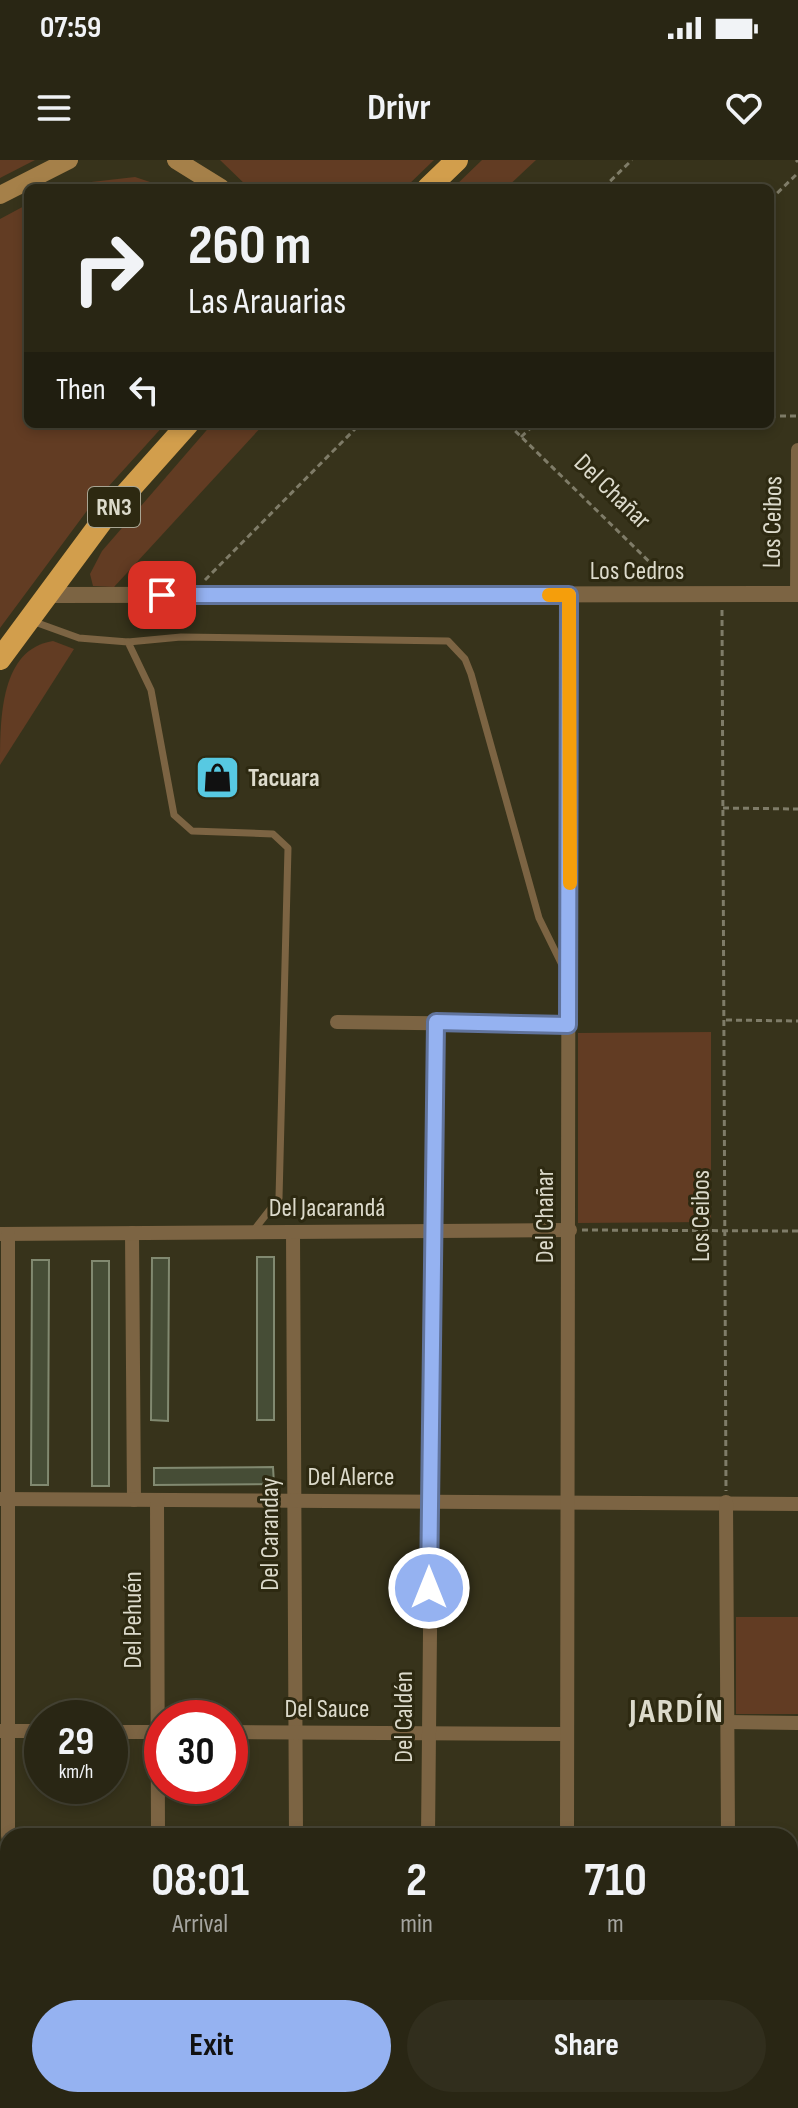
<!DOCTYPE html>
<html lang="en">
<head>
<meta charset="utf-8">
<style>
  body { margin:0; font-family:"Sofia Sans Condensed",sans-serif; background:#312e1d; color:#f1f3f6; height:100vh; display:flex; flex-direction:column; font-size:30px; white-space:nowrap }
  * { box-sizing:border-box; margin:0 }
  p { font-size:26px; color:#a5a5a0 }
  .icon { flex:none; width:44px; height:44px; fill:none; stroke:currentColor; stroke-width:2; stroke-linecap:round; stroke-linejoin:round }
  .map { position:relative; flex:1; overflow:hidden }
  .details { position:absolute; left:0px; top:1668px; width:798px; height:280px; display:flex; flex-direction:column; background:#292614; border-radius:24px 24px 0 0; box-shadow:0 4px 12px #0003,0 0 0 2px #454334 }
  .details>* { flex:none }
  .hud { position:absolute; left:24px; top:24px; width:750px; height:244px; border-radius:12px; box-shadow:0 4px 12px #0003,0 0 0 2px #454334; background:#292614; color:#f1f3f6; overflow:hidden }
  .speed { position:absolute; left:24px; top:1540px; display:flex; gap:16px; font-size:40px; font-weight:700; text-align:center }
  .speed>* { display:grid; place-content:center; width:104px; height:104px; border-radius:50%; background:#292614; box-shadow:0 4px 12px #0003,0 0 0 2px #454334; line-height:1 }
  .speed small { font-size:20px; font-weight:400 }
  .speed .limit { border:12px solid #d22; background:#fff; color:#111 }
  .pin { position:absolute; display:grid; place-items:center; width:68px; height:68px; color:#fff; margin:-34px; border-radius:16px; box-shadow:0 4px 12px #0006 }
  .me { position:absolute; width:88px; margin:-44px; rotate:0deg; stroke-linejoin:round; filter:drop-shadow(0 0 6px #0008) }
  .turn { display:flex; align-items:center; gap:28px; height:168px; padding:0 32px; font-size:36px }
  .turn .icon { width:104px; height:104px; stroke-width:2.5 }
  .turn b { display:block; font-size:56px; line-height:68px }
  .then { display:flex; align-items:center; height:76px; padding:0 32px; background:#0003; gap:16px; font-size:30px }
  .eta { display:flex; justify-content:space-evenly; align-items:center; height:136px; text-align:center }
  .eta b { font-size:48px; font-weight:700; line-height:56px }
  .action { display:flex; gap:16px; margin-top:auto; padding:16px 32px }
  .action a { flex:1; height:92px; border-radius:48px; background:#95b2f1; color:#111; font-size:32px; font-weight:700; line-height:92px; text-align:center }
  .action a+a { background:#312e1d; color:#f1f3f6 }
  .status { display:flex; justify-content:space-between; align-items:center; height:56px; padding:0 40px; background:#292614; direction:ltr }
  .status svg { height:22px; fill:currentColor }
  header { display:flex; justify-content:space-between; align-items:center; height:104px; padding:0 32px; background:#292614; font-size:36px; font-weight:700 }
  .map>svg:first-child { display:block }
  .green { fill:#623c23 }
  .building { fill:#464d36; stroke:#818970; stroke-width:2 }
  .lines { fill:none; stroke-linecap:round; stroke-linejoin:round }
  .path { stroke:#7f7c68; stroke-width:3; stroke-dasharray:6 4; stroke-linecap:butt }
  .service { stroke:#7c6443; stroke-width:7 }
  .minor { stroke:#7c6443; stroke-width:14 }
  .tertiary { stroke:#7c6443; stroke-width:16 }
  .secondary { stroke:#a58049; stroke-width:18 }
  .trunk { stroke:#d29e4c; stroke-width:22 }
  .route-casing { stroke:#61749d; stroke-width:20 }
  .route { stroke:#95b2f1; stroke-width:14 }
  .slow { stroke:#f59e0b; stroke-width:14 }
  .labels { text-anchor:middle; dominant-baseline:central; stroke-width:6; stroke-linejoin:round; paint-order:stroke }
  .shield { fill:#2d2911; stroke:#a8a593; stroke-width:2 }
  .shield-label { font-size:24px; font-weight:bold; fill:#dcdacb }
  .street-label { font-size:26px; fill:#dcdacb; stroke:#2d2911 }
  .poi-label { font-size:26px; font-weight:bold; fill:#dcdacb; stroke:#2d2911; text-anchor:start }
  .district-label { font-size:34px; font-weight:bold; letter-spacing:2px; fill:#dcdacb; stroke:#2d2911 }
</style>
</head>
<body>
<div class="status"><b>07:59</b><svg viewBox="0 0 49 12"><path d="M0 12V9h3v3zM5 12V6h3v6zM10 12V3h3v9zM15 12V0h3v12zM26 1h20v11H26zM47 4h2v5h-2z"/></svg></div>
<header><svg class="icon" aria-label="menu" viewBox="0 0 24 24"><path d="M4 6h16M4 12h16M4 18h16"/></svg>Drivr<svg class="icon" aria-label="heart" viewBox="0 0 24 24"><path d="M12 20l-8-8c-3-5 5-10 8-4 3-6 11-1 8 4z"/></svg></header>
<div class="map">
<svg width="798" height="1948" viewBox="0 0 798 1948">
  <rect width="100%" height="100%" fill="#37331b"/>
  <g class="green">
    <path d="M0,0H35L0,18Z"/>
    <path d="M220,0H434L405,28H249Z"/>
    <path d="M482,0H536L506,28H453Z"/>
    <path d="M135,17L168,28H60L65,25Z"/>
    <path d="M28,44V264H165L89,348L0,468V59Z"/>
    <path d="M212,264H264L114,427L93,426L90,414L102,391Z"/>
    <path d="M53,481L74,489L0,605C0,559 0,489 53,481Z"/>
    <path d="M711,872V1062L578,1063V873Z"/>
    <rect x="736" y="1457" width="62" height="97"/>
    <rect x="790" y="1702" width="8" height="97"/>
    <path d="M790,1825H798V1948H739V1940H790Z"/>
    <rect x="307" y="1940" width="108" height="8"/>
    <rect x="441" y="1940" width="108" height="8"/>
  </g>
  <g class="building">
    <rect x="257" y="1097" width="17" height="163"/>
    <path d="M152,1098H169L168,1261L151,1260Z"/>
    <path d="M32,1100H49L48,1325H31Z"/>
    <rect x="92" y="1101" width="17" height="225"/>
    <path d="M273,1307L274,1324L154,1325V1308Z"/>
  </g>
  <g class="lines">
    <g class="path">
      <path d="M796,0L798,2"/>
      <path d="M603,28L632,0"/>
      <path d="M770,40L798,13"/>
      <path d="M770,256H798"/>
      <path d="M508,264L666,418"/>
      <path d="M521,277L535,264"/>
      <path d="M205,420L360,264"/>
      <path d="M722,450L726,1331"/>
      <path d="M723,648L798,649"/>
      <path d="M726,860L798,861"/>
      <path d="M582,1070L798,1071"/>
    </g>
    <g class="service">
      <path d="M32,461L79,478L128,482L151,530L174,655L192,671L273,674L288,688L279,1038L254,1070"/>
      <path d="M128,482L181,477L448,481L465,499L471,514L539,758L565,811"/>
    </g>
    <g class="minor">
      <path d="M797,435L798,290"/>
      <path d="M337,862L568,865"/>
      <path d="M293,1072L296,1676"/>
      <path d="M132,1073L134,1340"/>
      <path d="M0,1074L570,1070"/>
      <path d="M0,1339L798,1344"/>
      <path d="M157,1340L158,1676"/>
      <path d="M726,1342L728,1676"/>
      <path d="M727,1562L798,1563"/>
      <path d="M0,1571H42"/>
      <path d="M110,1572H162"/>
      <path d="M230,1572L567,1574"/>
      <path d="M8,1676V1074"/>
      <path d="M428,1676L436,862"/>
      <path d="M567,1676L569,435"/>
      <path d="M0,1805H8"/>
      <path d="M790,1813H798"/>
      <path d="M10,1940V1948"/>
      <path d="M159,1940V1948"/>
      <path d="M297,1940V1948"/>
      <path d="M427,1940V1948"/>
      <path d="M729,1940V1948"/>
      <path d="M565,1948L566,1940"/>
    </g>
    <path class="tertiary" d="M45,435L798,434"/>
    <g class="secondary">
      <path d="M176,0L221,28"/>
      <path d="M0,35L69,0"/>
    </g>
    <g class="trunk">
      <path d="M428,28L457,0"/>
      <path d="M0,499L105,357L188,264"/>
    </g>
  </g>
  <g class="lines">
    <defs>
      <path id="route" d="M162,435H569L568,865L436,862L429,1428"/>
    </defs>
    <use href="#route" class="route-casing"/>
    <use href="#route" class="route"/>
    <path class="slow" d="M549,435H569L570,723"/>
  </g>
  <defs>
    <symbol id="shop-square" viewBox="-11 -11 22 22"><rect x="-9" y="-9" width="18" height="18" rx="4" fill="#57c9e2" stroke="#2d2911"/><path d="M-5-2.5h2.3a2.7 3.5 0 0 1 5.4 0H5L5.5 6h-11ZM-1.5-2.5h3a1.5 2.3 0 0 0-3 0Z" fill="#111"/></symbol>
  </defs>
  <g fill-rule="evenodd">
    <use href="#shop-square" x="192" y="592" width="51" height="51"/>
  </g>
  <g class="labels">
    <rect class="shield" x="88" y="327" width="52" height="40" rx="6"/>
    <g class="shield-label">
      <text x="114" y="347">RN3</text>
    </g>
    <g class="street-label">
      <text transform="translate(612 332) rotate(44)">Del Chañar</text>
      <text transform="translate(773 362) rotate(-89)">Los Ceibos</text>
      <text x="637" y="411">Los Cedros</text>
      <text x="327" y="1048">Del Jacarandá</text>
      <text transform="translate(545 1056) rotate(-90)">Del Chañar</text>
      <text transform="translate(701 1056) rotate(-90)">Los Ceibos</text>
      <text x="351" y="1317">Del Alerce</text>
      <text transform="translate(270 1374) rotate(-90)">Del Caranday</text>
      <text transform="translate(133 1460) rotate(-90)">Del Pehuén</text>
      <text x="327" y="1549">Del Sauce</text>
      <text transform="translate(404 1557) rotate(-90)">Del Caldén</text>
    </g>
    <g class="poi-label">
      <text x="248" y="618">Tacuara</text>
    </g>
    <g class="district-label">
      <text x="677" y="1551">JARDÍN</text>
    </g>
  </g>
</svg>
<div class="speed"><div>29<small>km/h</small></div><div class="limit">30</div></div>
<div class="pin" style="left:162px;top:435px;background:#d93025"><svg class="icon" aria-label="arrive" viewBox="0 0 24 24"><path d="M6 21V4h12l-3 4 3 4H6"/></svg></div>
<svg class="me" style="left:429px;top:1428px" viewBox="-20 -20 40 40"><circle r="17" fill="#95b2f1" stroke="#fff" stroke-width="3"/><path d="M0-11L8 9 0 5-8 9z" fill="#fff"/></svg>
<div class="hud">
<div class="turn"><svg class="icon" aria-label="right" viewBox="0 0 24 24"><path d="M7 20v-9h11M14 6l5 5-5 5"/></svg><div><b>260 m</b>Las Arauarias</div></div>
<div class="then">Then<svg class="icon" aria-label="left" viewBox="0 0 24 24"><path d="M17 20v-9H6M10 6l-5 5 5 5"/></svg></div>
</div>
<section class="details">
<div class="eta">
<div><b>08:01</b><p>Arrival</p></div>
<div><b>2</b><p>min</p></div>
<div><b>710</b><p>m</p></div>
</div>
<div class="action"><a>Exit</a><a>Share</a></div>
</section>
</div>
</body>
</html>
